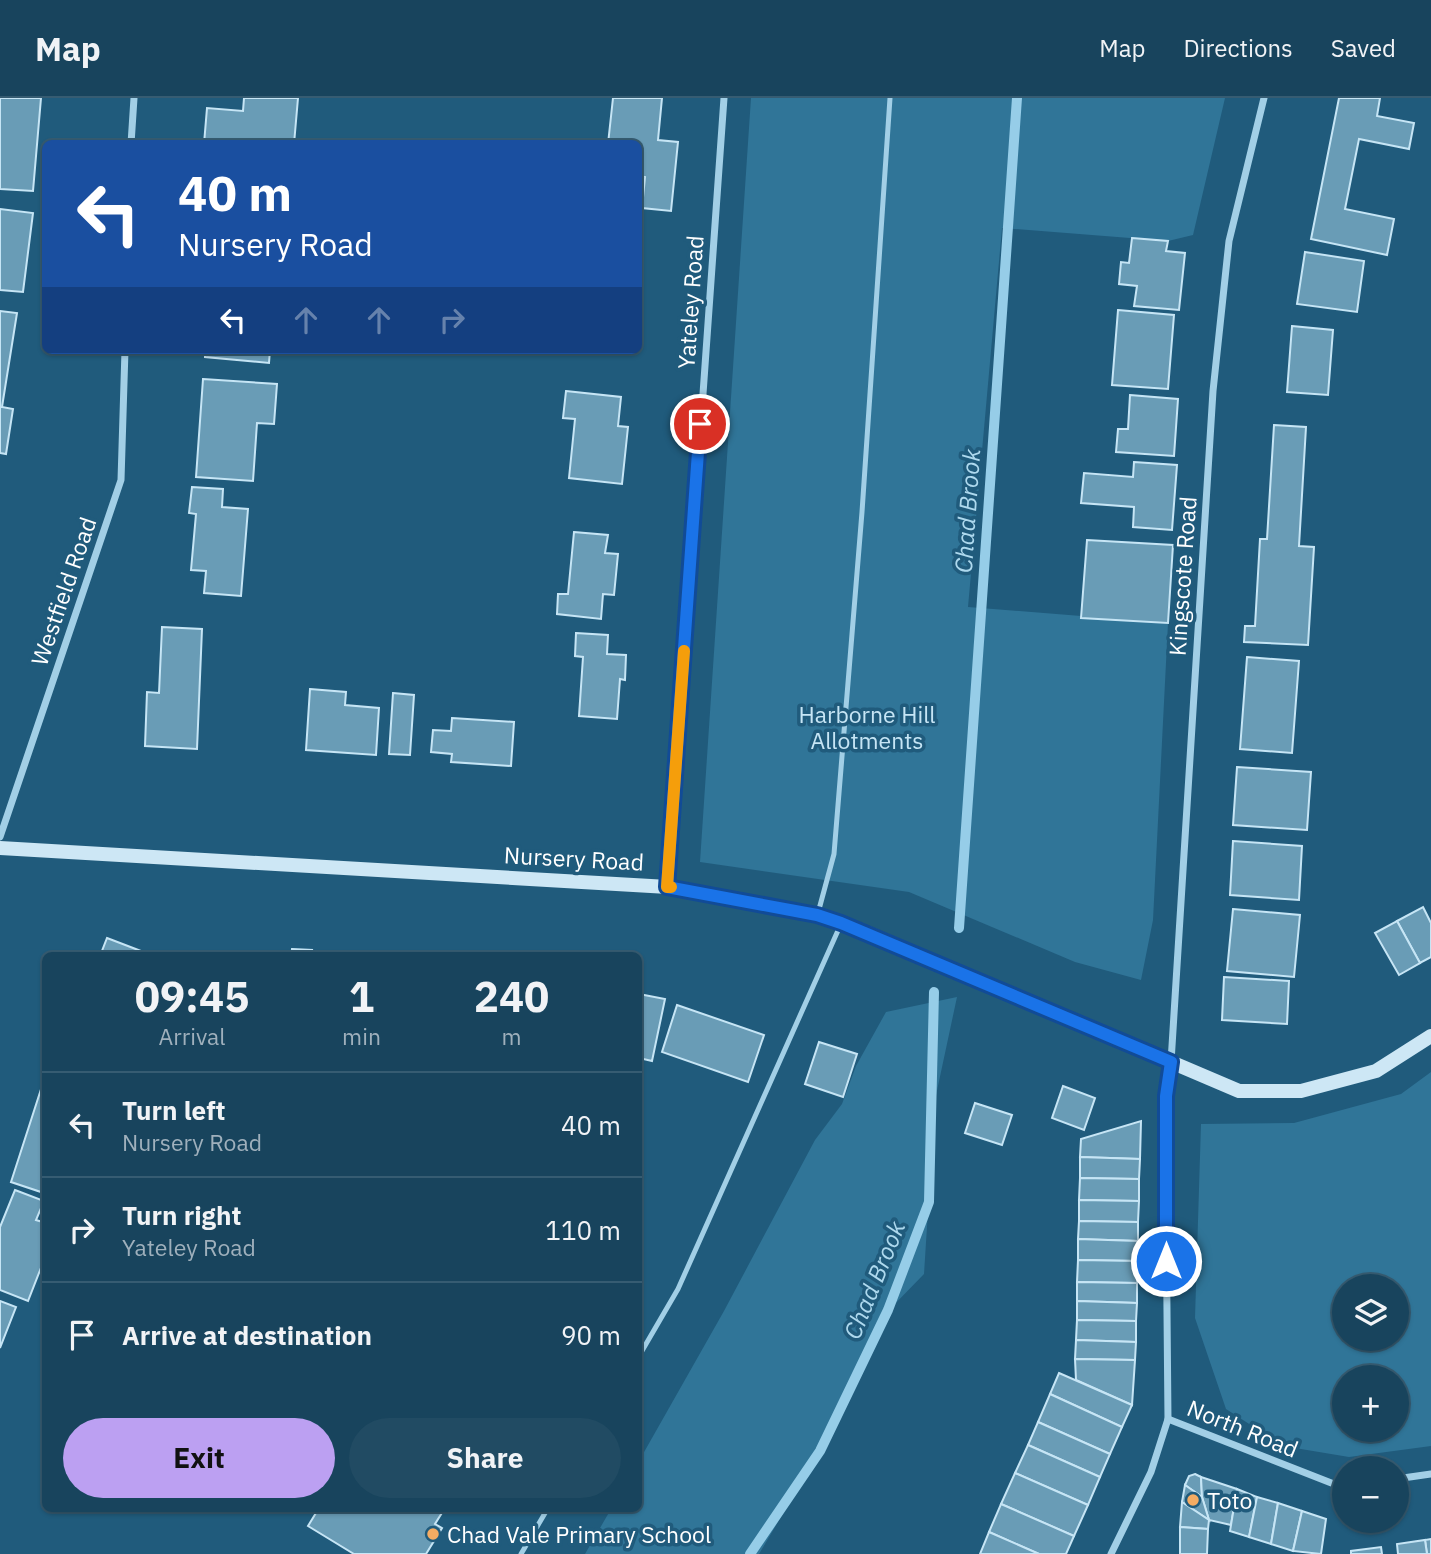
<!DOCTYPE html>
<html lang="en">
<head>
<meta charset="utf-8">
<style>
  body { margin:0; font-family:"IBM Plex Sans",sans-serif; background:#214b63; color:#f1f3f6; height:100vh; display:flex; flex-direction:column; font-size:26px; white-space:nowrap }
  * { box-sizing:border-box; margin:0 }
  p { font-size:23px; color:#9fb0bc }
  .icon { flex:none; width:38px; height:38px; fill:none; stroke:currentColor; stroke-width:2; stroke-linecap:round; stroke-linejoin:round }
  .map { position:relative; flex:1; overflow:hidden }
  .side { position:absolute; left:42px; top:854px; width:600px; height:560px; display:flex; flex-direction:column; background:#18445d; border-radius:10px; box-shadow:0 2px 5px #0004,0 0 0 2px #365c72 }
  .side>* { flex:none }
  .hud { position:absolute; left:42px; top:42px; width:600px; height:214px; border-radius:10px; box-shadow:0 2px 5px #0004,0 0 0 2px #365c72; background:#1a4fa0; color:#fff; overflow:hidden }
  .buttons { position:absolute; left:1332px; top:1176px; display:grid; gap:14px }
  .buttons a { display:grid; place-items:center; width:77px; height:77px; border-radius:50%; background:#18445d; box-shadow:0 2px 5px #0004,0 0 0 2px #365c72; font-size:35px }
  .pin { position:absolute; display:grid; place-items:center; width:60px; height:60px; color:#fff; margin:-30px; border:4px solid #fff; border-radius:50%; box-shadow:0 2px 7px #0007 }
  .me { position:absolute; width:77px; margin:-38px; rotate:0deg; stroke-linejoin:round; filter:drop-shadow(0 0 5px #0008) }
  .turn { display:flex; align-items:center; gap:24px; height:147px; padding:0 21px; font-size:32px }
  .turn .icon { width:91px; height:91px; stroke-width:2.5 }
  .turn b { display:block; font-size:49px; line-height:60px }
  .lanes { display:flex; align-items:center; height:66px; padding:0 21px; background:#0003; justify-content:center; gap:35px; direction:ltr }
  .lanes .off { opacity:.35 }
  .eta { display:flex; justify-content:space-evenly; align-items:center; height:119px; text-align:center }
  .eta b { font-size:42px; font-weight:700; line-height:49px }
  .primary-button { display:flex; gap:14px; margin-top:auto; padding:14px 21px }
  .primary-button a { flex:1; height:80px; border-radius:42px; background:#bca0f2; color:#111; font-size:28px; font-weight:700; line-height:80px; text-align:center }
  .primary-button a+a { background:#214b63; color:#f1f3f6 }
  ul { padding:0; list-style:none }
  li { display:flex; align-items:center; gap:21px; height:105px; padding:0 21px; border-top:2px solid #365c72 }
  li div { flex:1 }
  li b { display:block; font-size:26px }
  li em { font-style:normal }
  header { display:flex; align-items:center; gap:42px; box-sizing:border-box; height:98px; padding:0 35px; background:#18445d; border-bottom:2px solid #365c72 }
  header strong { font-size:33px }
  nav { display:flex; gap:38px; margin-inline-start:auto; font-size:24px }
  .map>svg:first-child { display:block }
  .green { fill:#307598; fill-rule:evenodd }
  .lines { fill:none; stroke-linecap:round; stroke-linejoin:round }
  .stream { stroke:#96cde8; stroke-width:10 }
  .building { fill:#699cb6; stroke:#c6e5f5; stroke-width:2 }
  .service { stroke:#a2cfe6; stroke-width:5 }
  .minor { stroke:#a2cfe6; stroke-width:7 }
  .secondary { stroke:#cde7f5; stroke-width:14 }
  .route-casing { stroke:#114b97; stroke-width:18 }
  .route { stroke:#1a73e8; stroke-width:12 }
  .slow { stroke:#f59e0b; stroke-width:12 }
  .poi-dot { fill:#f4ac63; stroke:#205b7c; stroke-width:2.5 }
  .labels { text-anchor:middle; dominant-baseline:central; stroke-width:7; stroke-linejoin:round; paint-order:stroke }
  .street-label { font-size:23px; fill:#fff; stroke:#205b7c }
  .park-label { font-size:23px; fill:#c6e5f5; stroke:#205b7c }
  .poi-label { font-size:23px; fill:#fff; stroke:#205b7c; text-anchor:start }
  .water-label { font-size:24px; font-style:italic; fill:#aed9ee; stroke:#205b7c }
</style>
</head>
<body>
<header>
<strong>Map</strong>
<nav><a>Map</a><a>Directions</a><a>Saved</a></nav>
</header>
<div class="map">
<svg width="1431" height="1456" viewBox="0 0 1431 1456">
  <rect width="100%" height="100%" fill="#205b7c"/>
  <g class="green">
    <path d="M751,0H1225L1193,137L1168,143L1002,130L968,509L1168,525L1153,822L1141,882L1075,864L909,794L700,764Z"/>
    <path d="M957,899L935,1002L924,1176L888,1213L820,1353L759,1456H585L611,1411L639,1410V1363L724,1213L815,1042L842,1006L856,968L886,914Z"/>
    <path d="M1431,974V1348L1349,1359L1283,1348L1226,1311L1195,1220L1201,1026L1294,1025L1401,996ZM1396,1188V1241H1344V1188ZM1344,1279H1396V1332H1344Z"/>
  </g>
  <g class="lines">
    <g class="stream">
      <path d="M959,830L1017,0"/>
      <path d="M750,1456L820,1353L888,1212L929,1104L934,894"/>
    </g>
  </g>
  <g class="building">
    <path d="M0,0H41L33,93L0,91Z"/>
    <path d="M244,0H298L294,46H204L207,10L243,13Z"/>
    <path d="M613,0H662L658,42L678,44L671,113L642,110L645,79L639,78V46H608Z"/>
    <path d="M1339,0H1380L1377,18L1414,25L1409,51L1359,41L1345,111L1394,121L1387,157L1311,141Z"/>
    <path d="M0,111L33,115L23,194L0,192Z"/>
    <path d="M1132,140L1168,143L1166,153L1185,155L1179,212L1134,208L1137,188L1119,186L1121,164L1129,165Z"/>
    <path d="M1305,154L1364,163L1357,214L1297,206Z"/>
    <path d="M1118,212L1174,217L1168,291L1112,287Z"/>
    <path d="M0,213L17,215L2,309L13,311L6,356L0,355Z"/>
    <path d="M1292,228L1333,232L1328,297L1287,294Z"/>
    <path d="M205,252H270L269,265L205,259Z"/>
    <path d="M203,281L277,286L274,326L257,325L253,383L196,379Z"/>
    <path d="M566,293L621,299L618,328L628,329L622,386L569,380L575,321L563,320Z"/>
    <path d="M1130,297L1178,301L1174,358L1116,354L1118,331H1128Z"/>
    <path d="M1274,327L1306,329L1299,448L1314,449L1308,547L1244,544L1245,528H1255L1260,441H1267Z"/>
    <path d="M1134,364L1177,367L1172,432L1133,429L1134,409L1081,405L1084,375L1133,379Z"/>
    <path d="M192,389L223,391L222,409L248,411L241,498L204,495L206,473L191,472L196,416L189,415Z"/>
    <path d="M574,434L608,437L605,455L618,456L614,497L603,496L601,521L557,516L558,496H568Z"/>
    <path d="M1087,442L1173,447L1168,525L1081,520Z"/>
    <path d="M162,529L202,531L197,651L145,648L147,594L159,595Z"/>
    <path d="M576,535L608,537L607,556L626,557L625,582L620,581L617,621L579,618L583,559L575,558Z"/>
    <path d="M1247,559L1299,563L1292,655L1240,651Z"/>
    <path d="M310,591L346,594L345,607L379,610L376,657L306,652Z"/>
    <path d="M393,595L414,597L410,657L389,656Z"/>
    <path d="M452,620L514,624L511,668L451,664L452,656L431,654L433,632L451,633Z"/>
    <path d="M1237,669L1311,674L1307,732L1233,727Z"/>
    <path d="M1233,743L1302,748L1299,802L1230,797Z"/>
    <path d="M1423,809L1431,825V859L1420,865L1397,823Z"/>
    <path d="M1233,811L1300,817L1294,879L1227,873Z"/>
    <path d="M1397,823L1420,865L1399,877L1375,835Z"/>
    <path d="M107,840L154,858H100Z"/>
    <path d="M292,851L312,852L311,858H291Z"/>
    <path d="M330,854L365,858H329Z"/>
    <path d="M1224,879L1289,883L1287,926L1222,922Z"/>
    <path d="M639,896L665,901L652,963L639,960Z"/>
    <path d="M677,907L764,937L748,984L662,954Z"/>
    <path d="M819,944L857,956L843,999L805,986Z"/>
    <path d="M43,985L46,986L44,1095L11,1084Z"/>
    <path d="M1063,988L1095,1000L1084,1032L1052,1020Z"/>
    <path d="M975,1005L1012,1017L1002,1047L965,1035Z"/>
    <path d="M1141,1023L1140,1061L1080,1059L1081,1041Z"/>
    <path d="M1080,1059L1140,1061L1139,1081L1080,1080Z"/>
    <path d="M1080,1080L1139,1081V1103L1079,1102Z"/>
    <path d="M15,1092L44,1103L36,1122L46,1125V1157L28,1203L0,1192V1129Z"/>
    <path d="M1079,1102L1139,1103L1138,1124L1079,1123Z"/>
    <path d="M1079,1123L1138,1124V1143L1078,1141Z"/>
    <path d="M1078,1141L1138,1143V1163L1078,1162Z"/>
    <path d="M1078,1162L1138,1163L1137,1185L1077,1184Z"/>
    <path d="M1077,1184L1137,1185V1205L1077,1203Z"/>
    <path d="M0,1203L16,1209L0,1250Z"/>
    <path d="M1077,1203L1137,1205L1136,1223L1077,1222Z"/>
    <path d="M1077,1222L1136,1223V1244L1076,1242Z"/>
    <path d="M1076,1242L1136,1244L1135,1262L1075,1261Z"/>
    <path d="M1075,1261L1135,1262L1132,1307L1076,1282Z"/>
    <path d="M1059,1275L1132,1307L1122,1329L1050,1296Z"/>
    <path d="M1050,1296L1122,1329L1110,1356L1038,1324Z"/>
    <path d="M1038,1324L1110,1356L1100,1379L1028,1347Z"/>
    <path d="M1028,1347L1100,1379L1088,1407L1015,1375Z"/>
    <path d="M1015,1375L1088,1407L1074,1438L1001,1406Z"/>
    <path d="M1195,1376L1201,1379L1202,1399L1185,1387L1189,1378Z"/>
    <path d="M1201,1379L1237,1391L1231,1427L1209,1422L1202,1399Z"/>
    <path d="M1185,1387L1202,1399L1209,1422L1182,1404Z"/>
    <path d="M1237,1391L1257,1399L1249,1439L1230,1433Z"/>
    <path d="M1257,1399L1278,1405L1271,1446L1249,1439Z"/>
    <path d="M1182,1404L1209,1422L1208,1431L1180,1429Z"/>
    <path d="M1278,1405L1302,1413L1293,1453L1271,1446Z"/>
    <path d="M1001,1406L1074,1438L1066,1456H1039L989,1434Z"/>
    <path d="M319,1410H445L435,1426L442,1430L426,1456H354L308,1428Z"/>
    <path d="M1302,1413L1326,1421L1321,1456L1293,1453Z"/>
    <path d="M1180,1429L1208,1431L1207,1456H1180Z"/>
    <path d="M989,1434L1039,1456H980Z"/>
    <path d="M1431,1441V1456H1427L1425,1442Z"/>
    <path d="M1425,1442L1427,1456H1398L1397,1446Z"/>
    <path d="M1381,1449L1382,1456H1351V1453Z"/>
  </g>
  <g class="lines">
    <g class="service">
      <path d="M818,815L834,756L862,414L890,0"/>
      <path d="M639,1258L678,1191L840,828"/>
      <path d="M521,1456L548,1410"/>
    </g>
    <g class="minor">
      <path d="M131,46L134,0"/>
      <path d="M0,739L121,382L125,252"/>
      <path d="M668,789L724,0"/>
      <path d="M1168,1321L1339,1388L1344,1387"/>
      <path d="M1396,1381L1431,1376"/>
      <path d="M1111,1456L1151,1374L1168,1321L1165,998L1171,964L1213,293L1229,143L1264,0"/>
    </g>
    <path class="secondary" d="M0,750L668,789L817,817L868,835L1239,993H1301L1376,973L1431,938"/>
  </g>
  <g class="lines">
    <defs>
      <path id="route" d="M700,326L667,789L817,817L841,825L1171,964L1166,998V1163"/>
    </defs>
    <use href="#route" class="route-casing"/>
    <use href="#route" class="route"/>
    <path class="slow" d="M671,789H667L684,553"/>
  </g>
  <g class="poi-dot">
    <circle cx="1193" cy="1402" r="7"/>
    <circle cx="433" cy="1436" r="7"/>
  </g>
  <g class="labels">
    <g class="street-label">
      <text transform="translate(690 204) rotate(-86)">Yateley Road</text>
      <text transform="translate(1182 478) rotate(-86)">Kingscote Road</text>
      <text transform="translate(63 493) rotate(-71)">Westfield Road</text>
      <text transform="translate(574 760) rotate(3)">Nursery Road</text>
      <text transform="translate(1243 1330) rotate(22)">North Road</text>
    </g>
    <g class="park-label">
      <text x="867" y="616">Harborne Hill<tspan x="867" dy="26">Allotments</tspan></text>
    </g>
    <g class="poi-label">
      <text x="1207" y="1402">Toto</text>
      <text x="447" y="1436">Chad Vale Primary School</text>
    </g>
    <g class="water-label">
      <text transform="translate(967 413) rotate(-86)">Chad Brook</text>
      <text transform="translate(874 1182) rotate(-68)">Chad Brook</text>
    </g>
  </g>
</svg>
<div class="buttons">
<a><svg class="icon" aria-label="layers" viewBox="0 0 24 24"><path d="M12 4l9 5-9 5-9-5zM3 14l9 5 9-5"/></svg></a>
<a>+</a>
<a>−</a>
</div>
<div class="pin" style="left:700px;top:326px;background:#d93025"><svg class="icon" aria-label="arrive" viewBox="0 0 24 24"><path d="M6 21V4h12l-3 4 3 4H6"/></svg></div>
<svg class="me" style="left:1166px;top:1163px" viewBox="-20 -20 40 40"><circle r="17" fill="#1a73e8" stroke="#fff" stroke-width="3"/><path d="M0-11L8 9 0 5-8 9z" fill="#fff"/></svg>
<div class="hud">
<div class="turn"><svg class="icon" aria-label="left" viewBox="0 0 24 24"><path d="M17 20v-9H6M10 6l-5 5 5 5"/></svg><div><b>40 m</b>Nursery Road</div></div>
<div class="lanes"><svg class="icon" aria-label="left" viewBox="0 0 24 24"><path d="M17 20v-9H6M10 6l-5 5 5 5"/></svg><svg class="icon off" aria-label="ahead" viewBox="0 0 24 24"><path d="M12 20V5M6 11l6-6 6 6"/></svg><svg class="icon off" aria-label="ahead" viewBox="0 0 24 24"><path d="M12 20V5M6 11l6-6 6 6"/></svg><svg class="icon off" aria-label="right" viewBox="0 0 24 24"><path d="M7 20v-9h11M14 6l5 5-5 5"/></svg></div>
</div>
<section class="side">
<div class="eta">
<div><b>09:45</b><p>Arrival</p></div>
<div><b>1</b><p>min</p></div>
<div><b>240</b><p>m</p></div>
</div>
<ul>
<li><svg class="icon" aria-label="left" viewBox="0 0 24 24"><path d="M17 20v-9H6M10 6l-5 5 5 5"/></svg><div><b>Turn left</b><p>Nursery Road</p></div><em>40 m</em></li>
<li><svg class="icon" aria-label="right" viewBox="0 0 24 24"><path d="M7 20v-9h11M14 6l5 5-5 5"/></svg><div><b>Turn right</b><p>Yateley Road</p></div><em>110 m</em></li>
<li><svg class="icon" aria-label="arrive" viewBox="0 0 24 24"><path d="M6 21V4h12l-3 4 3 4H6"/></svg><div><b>Arrive at destination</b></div><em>90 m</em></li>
</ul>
<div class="primary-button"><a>Exit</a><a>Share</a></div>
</section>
</div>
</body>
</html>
